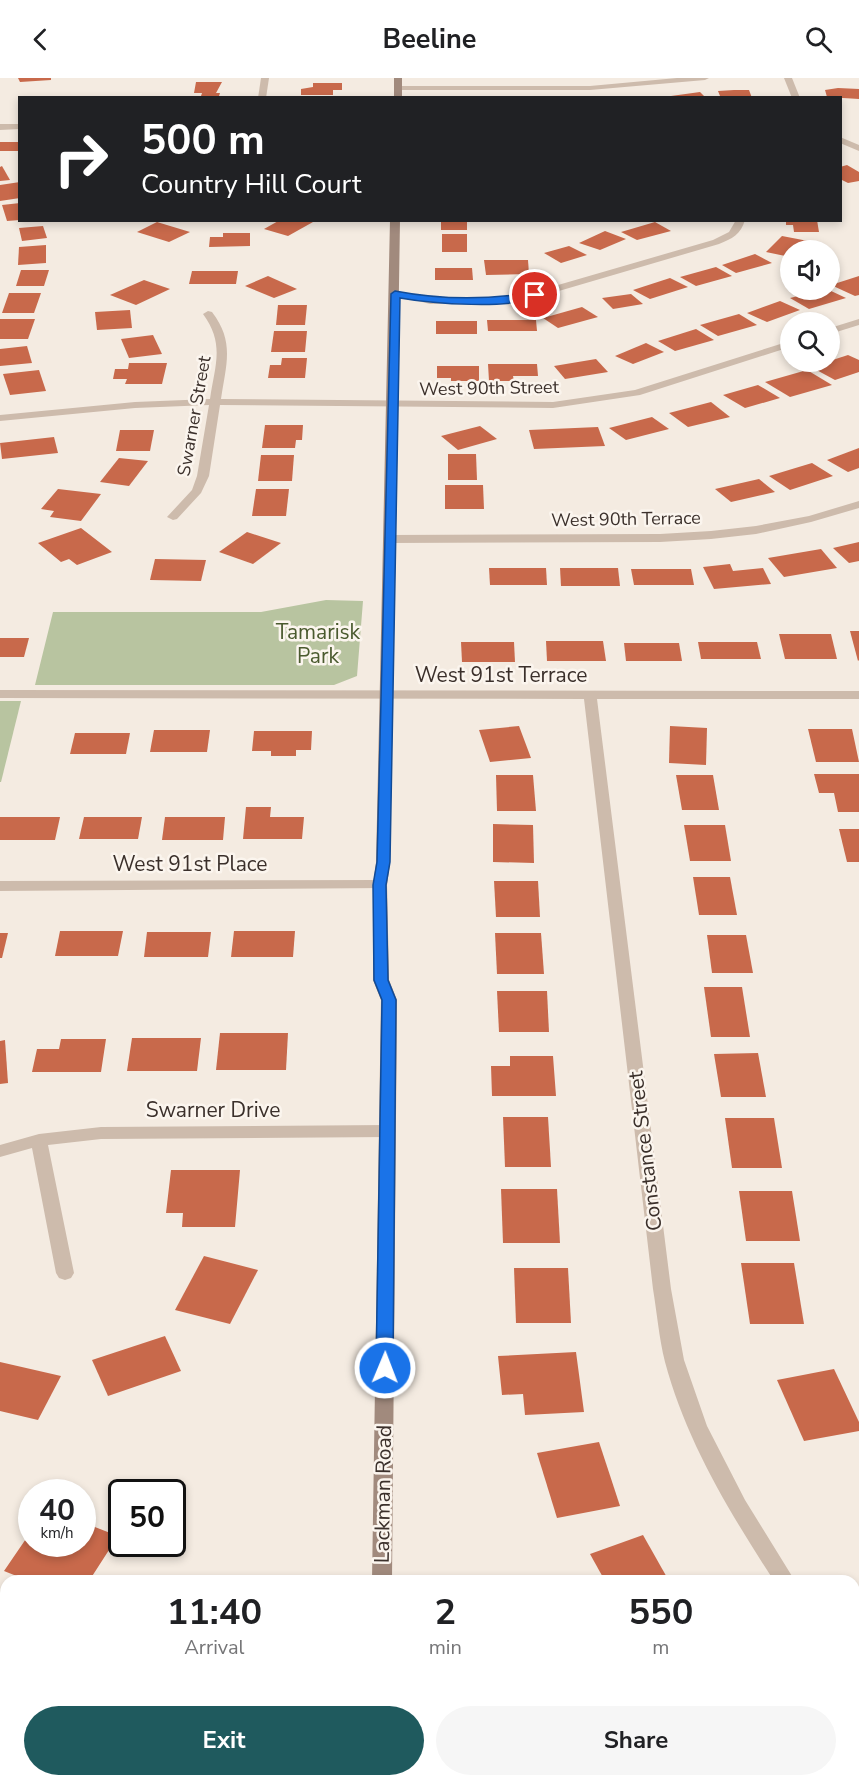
<!DOCTYPE html>
<html lang="en">
<head>
<meta charset="utf-8">
<style>
  body { margin:0; font-family:"Nunito Sans",sans-serif; background:#f6f6f6; color:#202124; height:100vh; display:flex; flex-direction:column; font-size:22px; white-space:nowrap }
  * { box-sizing:border-box; margin:0 }
  p { font-size:20px; color:#757577 }
  .icon { flex:none; width:33px; height:33px; fill:none; stroke:currentColor; stroke-width:2; stroke-linecap:round; stroke-linejoin:round }
  .map { position:relative; flex:1; overflow:hidden }
  .sheet { position:absolute; left:0px; top:1497px; width:860px; height:212px; display:flex; flex-direction:column; background:#fff; border-radius:18px 18px 0 0; box-shadow:0 3px 9px #0003 }
  .sheet>* { flex:none }
  .top-card { position:absolute; left:18px; top:18px; width:824px; height:126px; border-radius:0px; box-shadow:0 3px 9px #0003; background:#202124; color:#fff; overflow:hidden }
  .fabs { position:absolute; left:780px; top:162px; display:grid; gap:12px }
  .fabs a { display:grid; place-items:center; width:60px; height:60px; border-radius:50%; background:#fff; box-shadow:0 3px 9px #0003; font-size:30px }
  .speed { position:absolute; left:18px; top:1401px; display:flex; gap:12px; font-size:30px; font-weight:700; text-align:center }
  .speed>* { display:grid; place-content:center; width:78px; height:78px; border-radius:50%; background:#fff; box-shadow:0 3px 9px #0003; line-height:1 }
  .speed small { font-size:15px; font-weight:400 }
  .speed .limit { border:3px solid #111; border-radius:9px; background:#fff; color:#111 }
  .pin { position:absolute; display:grid; place-items:center; width:51px; height:51px; color:#fff; margin:-26px; border:3px solid #fff; border-radius:50%; box-shadow:0 2px 6px #0007 }
  .me { position:absolute; width:66px; margin:-33px; rotate:1deg; stroke-linejoin:round; filter:drop-shadow(0 0 4px #0008) }
  .turn { display:flex; align-items:center; gap:21px; height:126px; padding:0 24px; font-size:27px }
  .turn .icon { width:78px; height:78px; stroke-width:2.5 }
  .turn b { display:block; font-size:42px; line-height:51px }
  .eta { display:flex; justify-content:space-evenly; align-items:center; height:102px; text-align:center }
  .eta b { font-size:36px; font-weight:700; line-height:42px }
  .action { display:flex; gap:12px; margin-top:auto; padding:12px 24px }
  .action a { flex:1; height:69px; border-radius:36px; background:#1f5a5e; color:#fff; font-size:24px; font-weight:700; line-height:69px; text-align:center }
  .action a+a { background:#f6f6f6; color:#202124 }
  header { display:flex; justify-content:space-between; align-items:center; height:78px; padding:0 24px; background:#fff; font-size:27px; font-weight:700 }
  .map>svg:first-child { display:block }
  .green { fill:#b8c4a0 }
  .building { fill:#c8694b }
  .lines { fill:none; stroke-linecap:round; stroke-linejoin:round }
  .street { fill:#cdbbac; fill-rule:evenodd }
  .secondary { fill:#a18a7d; fill-rule:evenodd }
  .route { fill:#1a73e8; stroke:#114b97; stroke-width:1.5 }
  .labels { text-anchor:middle; dominant-baseline:central; stroke-width:5; stroke-linejoin:round; paint-order:stroke }
  .far-street-label { font-size:18px; fill:#3b302b; stroke:#fbf5ee }
  .park-label { font-size:21px; fill:#4a5a2e; stroke:#fbf5ee }
  .street-label { font-size:21px; fill:#3b302b; stroke:#fbf5ee }
</style>
</head>
<body>
<header><svg class="icon" aria-label="back" viewBox="0 0 24 24"><path d="M15 5l-7 7 7 7"/></svg>Beeline<svg class="icon" aria-label="search" viewBox="0 0 24 24"><circle cx="10" cy="10" r="6"/><path d="M15 15l6 6"/></svg></header>
<div class="map">
<svg width="859" height="1708" viewBox="0 0 859 1708">
  <rect width="100%" height="100%" fill="#f4ebe1"/>
  <g class="green">
    <path d="M326,522L363,523L357,598L334,607H35L53,534H261Z"/>
    <path d="M0,623H21L1,704H0Z"/>
  </g>
  <g class="building">
    <path d="M18,0H51V2L20,4Z"/>
    <path d="M196,4H222L216,15H220L219,18H201L202,15H194Z"/>
    <path d="M313,5H342V12H333V17H301V11L313,9Z"/>
    <path d="M838,10L859,11V21L827,19L825,12Z"/>
    <path d="M734,12H749L752,20L720,18L718,13Z"/>
    <path d="M700,14L706,20H671V18Z"/>
    <rect x="0" y="64" width="20" height="9"/>
    <path d="M847,87L859,94V103L848,105L840,101V89Z"/>
    <path d="M2,88L10,102L0,103V89Z"/>
    <path d="M20,104V120L0,123V107Z"/>
    <path d="M20,125V142L7,143L2,127Z"/>
    <path d="M280,142H306L313,144L288,158L264,151Z"/>
    <rect x="441" y="142" width="26" height="10"/>
    <path d="M786,142H817L819,154H794L793,147H786Z"/>
    <path d="M157,144L190,154L169,164L137,154Z"/>
    <path d="M655,144L671,153L637,162L621,154Z"/>
    <path d="M43,148L47,160L22,163L19,150Z"/>
    <path d="M605,153L626,161L600,172L579,165Z"/>
    <path d="M223,155H250V168L209,169L210,159H223Z"/>
    <rect x="442" y="156" width="25" height="18"/>
    <path d="M782,158L808,163L799,172H790V179L766,174Z"/>
    <path d="M46,167V185L18,187L19,169Z"/>
    <path d="M569,168L587,177L561,185L544,175Z"/>
    <path d="M755,176L772,185L736,195L722,187Z"/>
    <path d="M484,182H528L529,196L486,197Z"/>
    <path d="M716,189L732,198L696,208L680,199Z"/>
    <path d="M435,190H472L473,202H435Z"/>
    <path d="M21,192H49L44,208H16Z"/>
    <path d="M192,193H238L236,206H189Z"/>
    <path d="M268,198L297,211L274,220L245,208Z"/>
    <path d="M859,198V217L855,218L831,207Z"/>
    <path d="M670,200L688,209L650,221L633,212Z"/>
    <path d="M144,202L170,211L136,227L110,217Z"/>
    <path d="M822,212H829L846,220L809,231L790,220Z"/>
    <path d="M9,215H41L34,235H2Z"/>
    <path d="M631,216L643,226L613,231L602,220Z"/>
    <path d="M780,223L800,232L767,244L747,235Z"/>
    <path d="M278,227H307L305,247H276Z"/>
    <path d="M582,229L598,239L558,250L543,240Z"/>
    <path d="M130,232L132,250L97,252L95,234Z"/>
    <path d="M739,236L757,247L718,258L700,247Z"/>
    <path d="M0,241H35L28,261H0Z"/>
    <path d="M487,242H536L537,253H488Z"/>
    <rect x="436" y="243" width="41" height="13"/>
    <path d="M696,251L714,262L675,273L658,263Z"/>
    <path d="M274,253H307L305,274H271Z"/>
    <path d="M153,257L162,276L129,280L121,261Z"/>
    <path d="M646,265L664,274L633,286L615,278Z"/>
    <path d="M27,268L32,285L0,288V271Z"/>
    <path d="M848,277L859,282V294L835,302L811,289Z"/>
    <path d="M282,280H307L305,300H268L270,287H281Z"/>
    <path d="M596,281L608,294L565,301L554,288Z"/>
    <path d="M129,285H167L162,306H125L127,301H113L115,291H128Z"/>
    <path d="M488,286H537L538,298H513L514,303H489Z"/>
    <path d="M437,288H479V303H451V300H437Z"/>
    <path d="M39,292L46,313L10,317L3,296Z"/>
    <path d="M807,292L832,307L790,319L765,304Z"/>
    <path d="M758,307L780,320L745,330L723,317Z"/>
    <path d="M711,324L730,339L688,349L669,335Z"/>
    <path d="M652,339L669,351L626,362L609,350Z"/>
    <path d="M265,347H303L302,362H296L295,370H262Z"/>
    <path d="M480,348L497,361L458,372L441,358Z"/>
    <path d="M598,349L605,368L534,371L529,352Z"/>
    <path d="M120,352H154L150,373H116Z"/>
    <path d="M54,359L58,375L2,381L0,365Z"/>
    <path d="M859,370V390L848,394L827,382Z"/>
    <path d="M448,376H476L477,402H448Z"/>
    <path d="M261,377H294L292,403H258Z"/>
    <path d="M119,380L148,383L129,408L100,404Z"/>
    <path d="M812,385L833,398L790,412L769,398Z"/>
    <path d="M759,401L775,414L731,424L715,411Z"/>
    <path d="M445,407H483L484,431H445Z"/>
    <path d="M58,411L101,416L81,443L50,439L54,433L41,431Z"/>
    <path d="M256,411H289L286,438H252Z"/>
    <path d="M81,450L112,474L77,487L69,481L61,484L38,465Z"/>
    <path d="M247,454L281,465L253,486L219,474Z"/>
    <path d="M859,464V483L849,485L833,470Z"/>
    <path d="M821,471L837,490L784,499L768,480Z"/>
    <path d="M155,481L206,482L201,503L150,502Z"/>
    <path d="M730,486L733,493L763,490L771,506L714,511L703,489Z"/>
    <path d="M489,490H546L547,507H490Z"/>
    <path d="M560,490H618L620,508H561Z"/>
    <path d="M631,491H691L694,507H634Z"/>
    <path d="M850,553H859V582L858,583Z"/>
    <path d="M779,556H831L837,581H785Z"/>
    <path d="M0,560H29L24,579H0Z"/>
    <path d="M546,563H603L606,583H547Z"/>
    <path d="M461,564H514L515,584H462Z"/>
    <path d="M698,564H757L761,581H701Z"/>
    <path d="M624,565H679L682,583H626Z"/>
    <path d="M519,648L531,680L490,684L479,652Z"/>
    <path d="M670,648L707,650L706,687L669,685Z"/>
    <path d="M808,651H852L859,684H816Z"/>
    <path d="M154,652H210L207,674H150Z"/>
    <path d="M254,653H312L311,672H296V678H271V673H252Z"/>
    <path d="M75,655H130L126,676H70Z"/>
    <path d="M814,696H859V734H838L834,715H819Z"/>
    <path d="M496,697H533L536,733H497Z"/>
    <path d="M676,697H713L719,732H682Z"/>
    <path d="M246,729H271L270,739H304L302,761H243Z"/>
    <path d="M0,739H60L55,762H0Z"/>
    <path d="M84,739H142L138,761H79Z"/>
    <path d="M165,739H225L223,762H162Z"/>
    <path d="M493,746L533,747L534,785L493,784Z"/>
    <path d="M684,747H725L731,783H690Z"/>
    <path d="M839,751H859V784H847Z"/>
    <path d="M693,799H730L737,837H699Z"/>
    <path d="M494,803H538L540,839H496Z"/>
    <path d="M60,853H123L118,878H55Z"/>
    <path d="M234,853H295L293,879H231Z"/>
    <path d="M147,854H211L208,879H144Z"/>
    <path d="M0,855H8L2,880H0Z"/>
    <path d="M495,855H541L544,896H497Z"/>
    <path d="M707,857H746L753,895H712Z"/>
    <path d="M704,909H742L750,959H711Z"/>
    <path d="M497,913H547L549,954H499Z"/>
    <path d="M220,955H288L286,992H216Z"/>
    <path d="M132,960H201L197,993H127Z"/>
    <path d="M61,961H106L101,994H32L37,971H59Z"/>
    <path d="M5,962L8,1005L0,1006V963Z"/>
    <path d="M758,975L766,1019H721L714,976Z"/>
    <path d="M510,978H553L556,1018H492L491,988H510Z"/>
    <path d="M503,1039H548L551,1089H505Z"/>
    <path d="M725,1040H774L782,1090H732Z"/>
    <path d="M171,1092H240L235,1149H182L183,1135H166Z"/>
    <path d="M501,1111H557L560,1165H503Z"/>
    <path d="M739,1113H792L800,1163H746Z"/>
    <path d="M204,1178L258,1192L230,1246L175,1232Z"/>
    <path d="M741,1185H794L804,1246H750Z"/>
    <path d="M514,1190H568L571,1245H516Z"/>
    <path d="M165,1258L181,1293L108,1318L92,1282Z"/>
    <path d="M576,1274L584,1334L525,1337L523,1316L502,1317L498,1278Z"/>
    <path d="M0,1284L61,1298L38,1342L0,1333Z"/>
    <path d="M834,1291L859,1344V1353L804,1363L777,1302Z"/>
    <path d="M599,1364L620,1428L557,1440L537,1375Z"/>
    <path d="M82,1444L118,1458L89,1503H29L4,1493L32,1452V1466H82Z"/>
    <path d="M643,1457L669,1503H605L590,1476Z"/>
    <path d="M121,1702H193L190,1708H128L120,1705Z"/>
  </g>
  <g class="lines">
    <g class="street">
      <path d="M261,0H269L266,20H258Z"/>
      <path d="M677,0H709L705,2L590,12H399L395,10L399,8H590Z"/>
      <path d="M784,0H792L800,20H792Z"/>
      <path d="M0,46H20V51L0,52Z"/>
      <path d="M840,59L859,67V73L840,65Z"/>
      <path d="M736,142H745C741,156 732,161 719,166L535,220L502,225L430,226L390,216L395,213L430,220L502,219L534,214L713,162L729,154Z"/>
      <path d="M208,233L212,234C235,264 226,286 221,321L553,324L635,312L790,263V269L640,317L553,330L220,327L209,398L201,415L177,441L173,442L167,439L192,412L197,398L209,327L135,330L0,343V337L135,324L210,321C215,287 225,266 203,236Z"/>
      <path d="M859,241V247L830,256V250Z"/>
      <path d="M859,423V430L811,444L756,456L711,461L660,464L389,465L383,461L389,457L660,456L711,453L756,448L809,438Z"/>
      <path d="M0,612L859,613V621H597L671,1211L684,1282L707,1348L745,1422L795,1503H774C730,1435 686,1363 665,1284C659,1260 657,1235 653,1211L584,621L0,620Z"/>
      <path d="M380,802L385,804L387,807L385,810L0,813V803Z"/>
      <path d="M388,1047L394,1049L396,1053L394,1057L388,1059L101,1061L48,1067L74,1195L71,1200L65,1202L59,1200L56,1195L32,1070L0,1079V1067L39,1056L101,1049Z"/>
      <path d="M854,1585L859,1587V1613L854,1611Z"/>
      <path d="M859,1670V1691L854,1693V1672Z"/>
      <path d="M791,1702H825L822,1708H789Z"/>
    </g>
    <g class="secondary">
      <rect x="394" y="0" width="8" height="20"/>
      <path d="M390,142H400L390,785L387,807L389,902L397,922L392,1503H372L381,922L373,902V807L376,785Z"/>
      <rect x="369" y="1702" width="22" height="6"/>
    </g>
  </g>
  <path class="route" d="M395,213C442,222 488,222 535,214L539,217C516,233 428,225 400,220L390,784L386,807L388,902L396,922L393,1290L391,1295L385,1297L379,1295L376,1290L382,922L374,902L373,807L377,784L391,216Z"/>
  <g class="labels">
    <g class="far-street-label">
      <text transform="translate(489 310) rotate(-1)">West 90th Street</text>
      <text transform="translate(194 338) rotate(-80)">Swarner Street</text>
      <text transform="translate(626 441) rotate(-1)">West 90th Terrace</text>
    </g>
    <g class="park-label">
      <text x="318" y="554">Tamarisk<tspan x="318" dy="24">Park</tspan></text>
    </g>
    <g class="street-label">
      <text x="501" y="597">West 91st Terrace</text>
      <text x="190" y="786">West 91st Place</text>
      <text x="213" y="1032">Swarner Drive</text>
      <text transform="translate(645 1073) rotate(-97)">Constance Street</text>
      <text transform="translate(383 1416) rotate(-89)">Lackman Road</text>
    </g>
  </g>
</svg>
<div class="fabs">
<a><svg class="icon" aria-label="sound" viewBox="0 0 24 24"><path d="M4 9h4l5-4v14l-5-4H4zM17 9q2 3 0 6"/></svg></a>
<a><svg class="icon" aria-label="search" viewBox="0 0 24 24"><circle cx="10" cy="10" r="6"/><path d="M15 15l6 6"/></svg></a>
</div>
<div class="speed"><div>40<small>km/h</small></div><div class="limit">50</div></div>
<div class="pin" style="left:535px;top:217px;background:#d93025"><svg class="icon" aria-label="arrive" viewBox="0 0 24 24"><path d="M6 21V4h12l-3 4 3 4H6"/></svg></div>
<svg class="me" style="left:385px;top:1290px" viewBox="-20 -20 40 40"><circle r="17" fill="#1a73e8" stroke="#fff" stroke-width="3"/><path d="M0-11L8 9 0 5-8 9z" fill="#fff"/></svg>
<div class="top-card">
<div class="turn"><svg class="icon" aria-label="right" viewBox="0 0 24 24"><path d="M7 20v-9h11M14 6l5 5-5 5"/></svg><div><b>500 m</b>Country Hill Court</div></div>
</div>
<section class="sheet">
<div class="eta">
<div><b>11:40</b><p>Arrival</p></div>
<div><b>2</b><p>min</p></div>
<div><b>550</b><p>m</p></div>
</div>
<div class="action"><a>Exit</a><a>Share</a></div>
</section>
</div>
</body>
</html>
